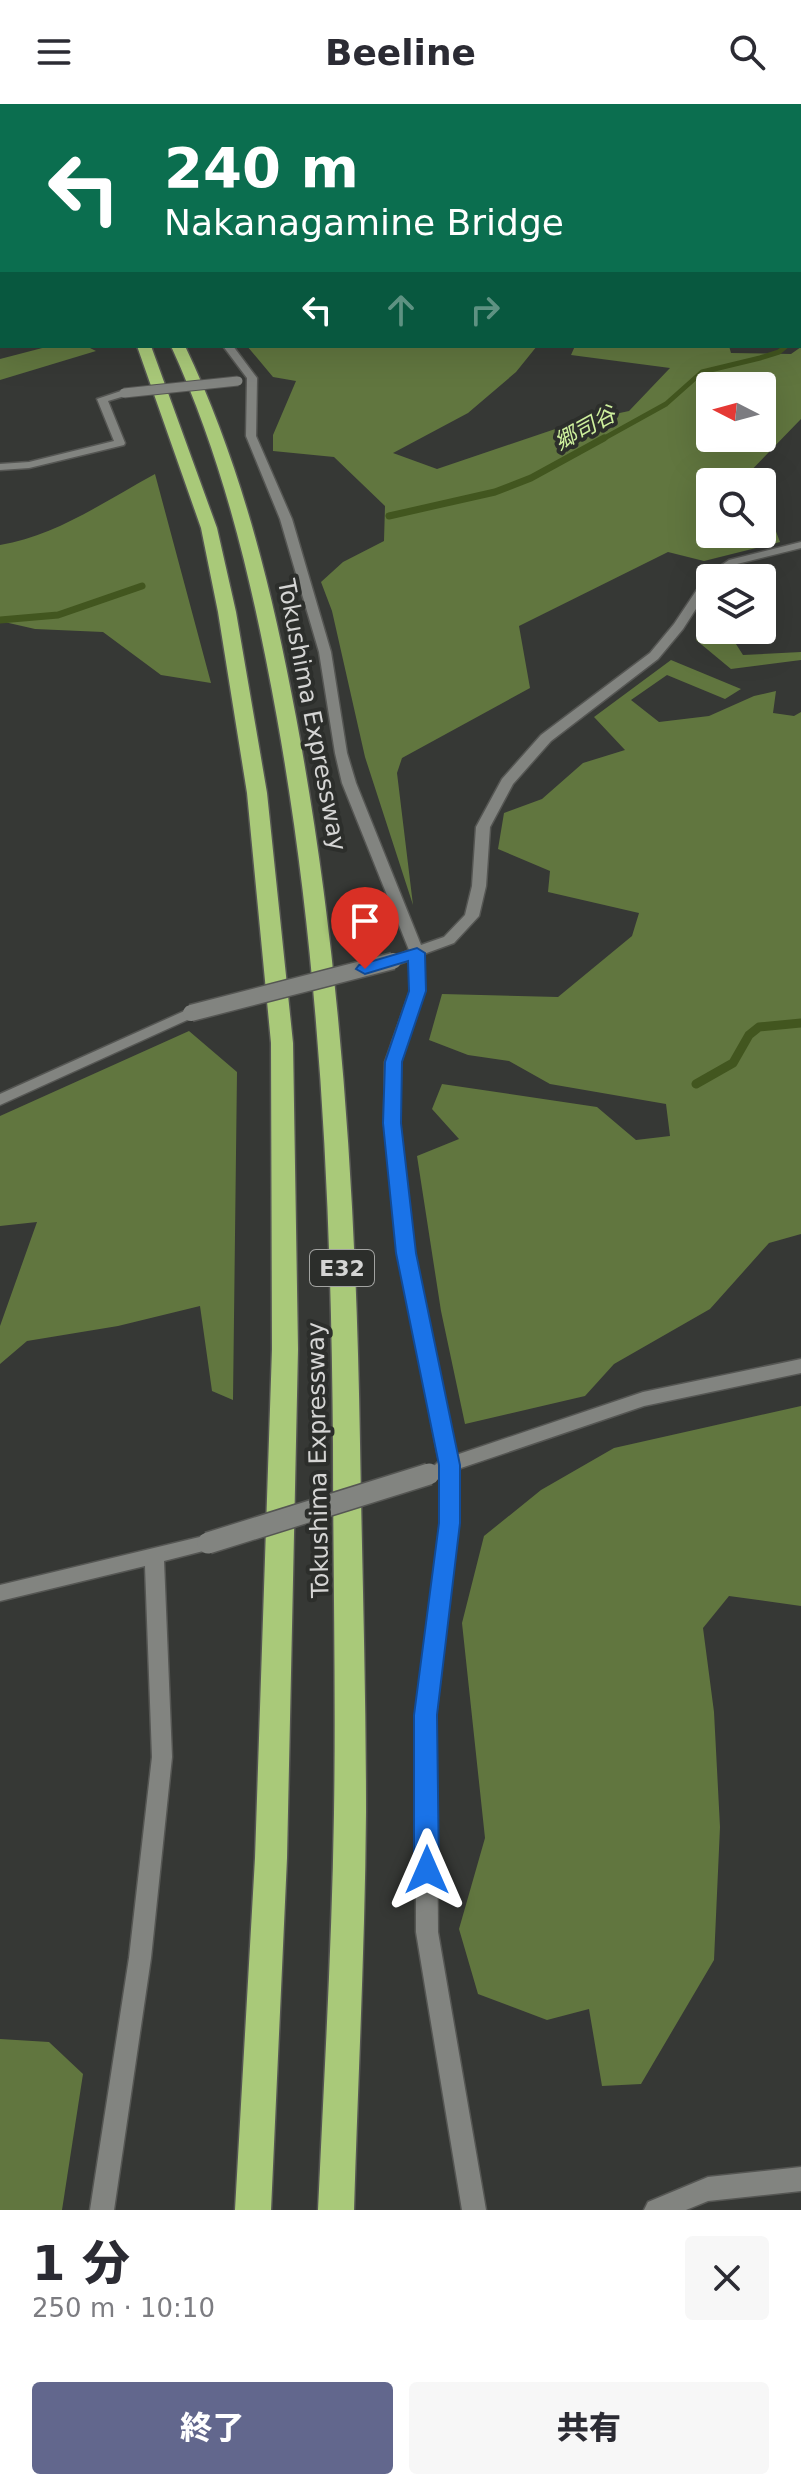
<!DOCTYPE html>
<html lang="ja">
<head>
<meta charset="utf-8">
<style>
  body { margin:0; font-family:"DejaVu Sans","Noto Sans JP",sans-serif; background:#f7f7f7; color:#2b2b33; height:100vh; display:flex; flex-direction:column; font-size:30px; white-space:nowrap }
  * { box-sizing:border-box; margin:0 }
  p { font-size:26px; color:#7c7c81 }
  .icon { flex:none; width:44px; height:44px; fill:none; stroke:currentColor; stroke-width:2; stroke-linecap:round; stroke-linejoin:round }
  .map { position:relative; height:2106px; overflow:hidden }
  .details { display:flex; flex-direction:column; background:#fff; flex:1 }
  .details>* { flex:none }
  .guide { position:absolute; left:0px; top:0px; width:802px; height:244px; box-shadow:0 8px 32px #0002; background:#0b6e4f; color:#fff; overflow:hidden }
  .needle { width:52px; rotate:276deg }
  .buttons { position:absolute; left:696px; top:268px; display:grid; gap:16px }
  .buttons a { display:grid; place-items:center; width:80px; height:80px; border-radius:8px; background:#fff; box-shadow:0 8px 32px #0002; font-size:40px }
  .pin { position:absolute; display:grid; place-items:center; width:68px; height:68px; color:#fff; margin:-82px -34px; border-radius:50% 50% 50% 0; rotate:-45deg; box-shadow:0 0 8px #0007 }
  .pin .icon { rotate:45deg }
  .me { position:absolute; width:88px; margin:-44px; rotate:0deg; stroke-linejoin:round; filter:drop-shadow(0 0 6px #0008) }
  .turn { display:flex; align-items:center; gap:28px; height:168px; padding:0 32px; font-size:36px }
  .turn .icon { width:104px; height:104px; stroke-width:2.5 }
  .turn b { display:block; font-size:56px; line-height:68px }
  .lanes { display:flex; align-items:center; height:76px; padding:0 32px; background:#0003; justify-content:center; gap:40px; direction:ltr }
  .lanes .off { opacity:.35 }
  .round { display:grid; place-items:center; flex:none; width:84px; height:84px; border-radius:8px; background:#f7f7f7 }
  .head { display:flex; align-items:center; justify-content:space-between; height:136px; padding:0 32px }
  h1 { font-size:48px; font-weight:800; line-height:60px }
  .primary-button { display:flex; gap:16px; margin-top:auto; padding:16px 32px }
  .primary-button a { flex:1; height:92px; border-radius:8px; background:#62678d; color:#fff; font-size:32px; font-weight:800; line-height:92px; text-align:center }
  .primary-button a+a { background:#f7f7f7; color:#2b2b33 }
  header { display:flex; justify-content:space-between; align-items:center; height:104px; padding:0 32px; background:#fff; font-size:36px; font-weight:800 }
  .map>svg:first-child { display:block }
  .forest { fill:#61763f; fill-rule:evenodd }
  .lines { fill:none; stroke-linecap:round; stroke-linejoin:round }
  .stream-far2 { stroke:#42561f; stroke-width:5 }
  .stream-far1 { stroke:#42561f; stroke-width:7 }
  .stream { stroke:#42561f; stroke-width:9 }
  .minor-casing { stroke:#555653; stroke-width:3 }
  .tertiary-casing { stroke:#555653; stroke-width:3 }
  .motorway-casing { stroke:#555653; stroke-width:3 }
  .path { stroke:#797a78; stroke-width:3; stroke-dasharray:3 3; stroke-linecap:butt }
  .minor { fill:#828480; fill-rule:evenodd }
  .tertiary { fill:#828480; fill-rule:evenodd }
  .motorway { fill:#a9c979; fill-rule:evenodd }
  .minor-bridge-far2-casing { stroke:#555653; stroke-width:11; stroke-linecap:butt }
  .minor-bridge-far1-casing { stroke:#555653; stroke-width:19; stroke-linecap:butt }
  .minor-bridge-casing { stroke:#555653; stroke-width:24; stroke-linecap:butt }
  .minor-bridge-far2 { stroke:#828480; stroke-width:9 }
  .minor-bridge-far1 { stroke:#828480; stroke-width:16 }
  .minor-bridge { stroke:#828480; stroke-width:21 }
  .route { fill:#1a73e8; stroke:#114b97; stroke-width:2 }
  .labels { text-anchor:middle; dominant-baseline:central; stroke-width:8; stroke-linejoin:round; paint-order:stroke }
  .far-water-label { font-size:22px; font-style:italic; fill:#cef09d; stroke:#2c2e2b }
  .shield { fill:#2c2e2b; stroke:#a2a3a1; stroke-width:2 }
  .shield-label { font-size:22px; font-weight:bold; fill:#d5d5d4 }
  .street-label { font-size:24px; fill:#d5d5d4; stroke:#2c2e2b }
</style>
</head>
<body>
<header><svg class="icon" aria-label="menu" viewBox="0 0 24 24"><path d="M4 6h16M4 12h16M4 18h16"/></svg>Beeline<svg class="icon" aria-label="search" viewBox="0 0 24 24"><circle cx="10" cy="10" r="6"/><path d="M15 15l6 6"/></svg></header>
<div class="map">
<svg width="801" height="2106" viewBox="0 0 801 2106">
  <rect width="100%" height="100%" fill="#363835"/>
  <g class="forest">
    <path d="M50,242H86L96,247L0,276V255Z"/>
    <path d="M247,242H537L516,268L468,309L393,349L437,365L573,319L629,307L670,264L571,251L575,242H729L731,249L791,250L801,243V315L740,378H710V430H762V411L772,417L780,438L704,457L668,448L519,522L530,584L402,654L397,669L413,801L365,653L332,507L321,478L343,458L384,437L385,402L334,353L273,347V331L296,277L273,273ZM710,282H762V334H710Z"/>
    <path d="M155,370L211,579L161,571L103,528L35,525L0,517V441C56,432 105,397 155,370Z"/>
    <path d="M710,507V526H727L743,551L801,548V556L731,565L696,536Z"/>
    <path d="M671,556L741,585L725,595L667,571L631,596L659,618L709,612L754,592L776,587L773,609L794,612L801,608V1130L769,1139L710,1205L614,1260L585,1292L465,1320L441,1207L417,1052L459,1035L432,1005L442,980L597,1003L636,1036L670,1032L666,1000L550,980L509,957L468,951L429,936L442,890L558,893L632,832L639,809L548,788L550,767L498,745L504,709L542,695L583,659L625,646L594,613Z"/>
    <path d="M189,927L237,968L233,1296L212,1287L200,1202L118,1222L27,1237L0,1260V1222L37,1118L0,1122V1012Z"/>
    <path d="M801,1302V1502L729,1492L703,1524L714,1608L720,1723L714,1856L641,1980L602,1982L589,1905L547,1916L478,1890L459,1825L485,1734L462,1519L484,1432L541,1386L614,1344Z"/>
    <path d="M0,1935L49,1938L83,1970L62,2106H0Z"/>
  </g>
  <g class="lines">
    <g class="stream-far2">
      <path d="M239,2L247,0"/>
      <path d="M601,336L666,300L702,268L760,254L779,248L786,242"/>
    </g>
    <g class="stream-far1">
      <path d="M389,412L495,388L531,374L604,334"/>
      <path d="M0,516L58,511L142,482"/>
    </g>
    <path class="stream" d="M696,980L733,959L749,931L759,923L801,919"/>
    <defs>
      <g id="minor">
        <path d="M124,0H132L133,2H125Z"/>
        <path d="M801,67V74L800,75V68Z"/>
        <path d="M223,242H233L257,274L256,332L292,415L331,548L347,649L356,679L421,841L444,833L465,811L472,782L476,723L502,675L541,631L650,549L674,520L706,472L729,456L801,438V444L737,460L718,474H710V483L683,525L658,555L551,637L513,680L490,723L486,782L479,812L454,839L424,850V887L401,958L400,1019L414,1149L456,1351L643,1288L801,1255V1269L644,1302L458,1365V1419L436,1611L438,1828L486,2106H462L416,1828V1611L440,1419V1371L435,1369L432,1364L439,1357L398,1149L384,1019L385,958L410,887V856L393,862L386,857L409,846L342,679L335,649L319,548L280,415L246,332L247,274Z"/>
        <path d="M124,286L129,289L128,291L108,297L125,339L124,341L29,364L0,366V360L29,358L114,337L97,295Z"/>
        <path d="M191,904L198,909L196,912L0,1001V990Z"/>
        <path d="M208,1431L215,1434L217,1439L215,1444L164,1457L172,1653L151,1854L114,2106H90L129,1854L152,1653L145,1462L0,1497V1481Z"/>
        <path d="M801,2063V2087L708,2097L686,2106H644L648,2098L708,2073Z"/>
      </g>
      <g id="tertiary">
        <path d="M643,0H652L642,2Z"/>
        <rect x="0" y="54" width="2" height="6"/>
      </g>
      <g id="motorway">
        <path d="M0,0H8L9,2H2V5Z"/>
        <path d="M25,0H38L39,2H26Z"/>
        <path d="M137,242H151L217,424L236,508L267,689L293,939L298,1245L287,1754L271,2106H235L255,1754L272,1245L271,939L247,689L218,508L201,424Z"/>
        <path d="M171,242H185C241,360 272,485 296,613C341,853 356,1095 360,1339C362,1462 366,1585 366,1708C365,1841 358,1973 354,2106H318C324,1974 332,1841 334,1709C336,1586 333,1463 333,1340C331,1096 320,854 277,614C254,486 225,360 171,242Z"/>
      </g>
    </defs>
    <use href="#minor" class="minor-casing"/>
    <use href="#tertiary" class="tertiary-casing"/>
    <use href="#motorway" class="motorway-casing"/>
    <path class="path" d="M356,2L359,0"/>
    <use href="#minor" class="minor"/>
    <use href="#tertiary" class="tertiary"/>
    <use href="#motorway" class="motorway"/>
    <defs>
      <path id="minor-bridge-far2" d="M124,289L238,277"/>
      <path id="minor-bridge-far1" d="M191,909L393,857"/>
      <path id="minor-bridge" d="M208,1439L429,1370"/>
    </defs>
    <use href="#minor-bridge-far2" class="minor-bridge-far2-casing"/>
    <use href="#minor-bridge-far1" class="minor-bridge-far1-casing"/>
    <use href="#minor-bridge" class="minor-bridge-casing"/>
    <use href="#minor-bridge-far2" class="minor-bridge-far2"/>
    <use href="#minor-bridge-far1" class="minor-bridge-far1"/>
    <use href="#minor-bridge" class="minor-bridge"/>
  </g>
  <path class="route" d="M417,844L425,849L426,887L402,958L401,1019L416,1149L460,1361V1419L437,1611L439,1766L435,1774L427,1777L418,1774L414,1766V1611L439,1419V1361L396,1149L383,1019L385,958L409,887L408,857L365,870L356,865L359,861Z"/>
  <g class="labels">
    <g class="far-water-label">
      <text transform="translate(585 324) rotate(-29)">郷司谷</text>
    </g>
    <rect class="shield" x="310" y="1146" width="64" height="36" rx="6"/>
    <g class="shield-label">
      <text x="342" y="1164">E32</text>
    </g>
    <g class="street-label">
      <text transform="translate(312 611) rotate(79)">Tokushima Expressway</text>
      <text transform="translate(318 1356) rotate(-91)">Tokushima Expressway</text>
    </g>
  </g>
</svg>
<div class="buttons">
<a><svg class="needle" viewBox="-14 -14 28 28"><path d="M0-13l5 13h-10z" fill="#e53935"/><path d="M0 13l5-13h-10z" fill="#7c7c81"/></svg></a>
<a><svg class="icon" aria-label="search" viewBox="0 0 24 24"><circle cx="10" cy="10" r="6"/><path d="M15 15l6 6"/></svg></a>
<a><svg class="icon" aria-label="layers" viewBox="0 0 24 24"><path d="M12 4l9 5-9 5-9-5zM3 14l9 5 9-5"/></svg></a>
</div>
<div class="pin" style="left:365px;top:865px;background:#d93025"><svg class="icon" aria-label="arrive" viewBox="0 0 24 24"><path d="M6 21V4h12l-3 4 3 4H6"/></svg></div>
<svg class="me" style="left:427px;top:1766px" viewBox="-20 -20 40 40"><path d="M0-17L14 15 0 8-14 15z" fill="#1a73e8" stroke="#fff" stroke-width="4"/></svg>
<div class="guide">
<div class="turn"><svg class="icon" aria-label="left" viewBox="0 0 24 24"><path d="M17 20v-9H6M10 6l-5 5 5 5"/></svg><div><b>240 m</b>Nakanagamine Bridge</div></div>
<div class="lanes"><svg class="icon" aria-label="left" viewBox="0 0 24 24"><path d="M17 20v-9H6M10 6l-5 5 5 5"/></svg><svg class="icon off" aria-label="ahead" viewBox="0 0 24 24"><path d="M12 20V5M6 11l6-6 6 6"/></svg><svg class="icon off" aria-label="right" viewBox="0 0 24 24"><path d="M7 20v-9h11M14 6l5 5-5 5"/></svg></div>
</div>
</div>
<section class="details">
<div class="head"><div><h1>1 分</h1><p>250 m · 10:10</p></div><a class="round"><svg class="icon" aria-label="close" viewBox="0 0 24 24"><path d="M6 6l12 12M18 6L6 18"/></svg></a></div>
<div class="primary-button"><a>終了</a><a>共有</a></div>
</section>
</body>
</html>
